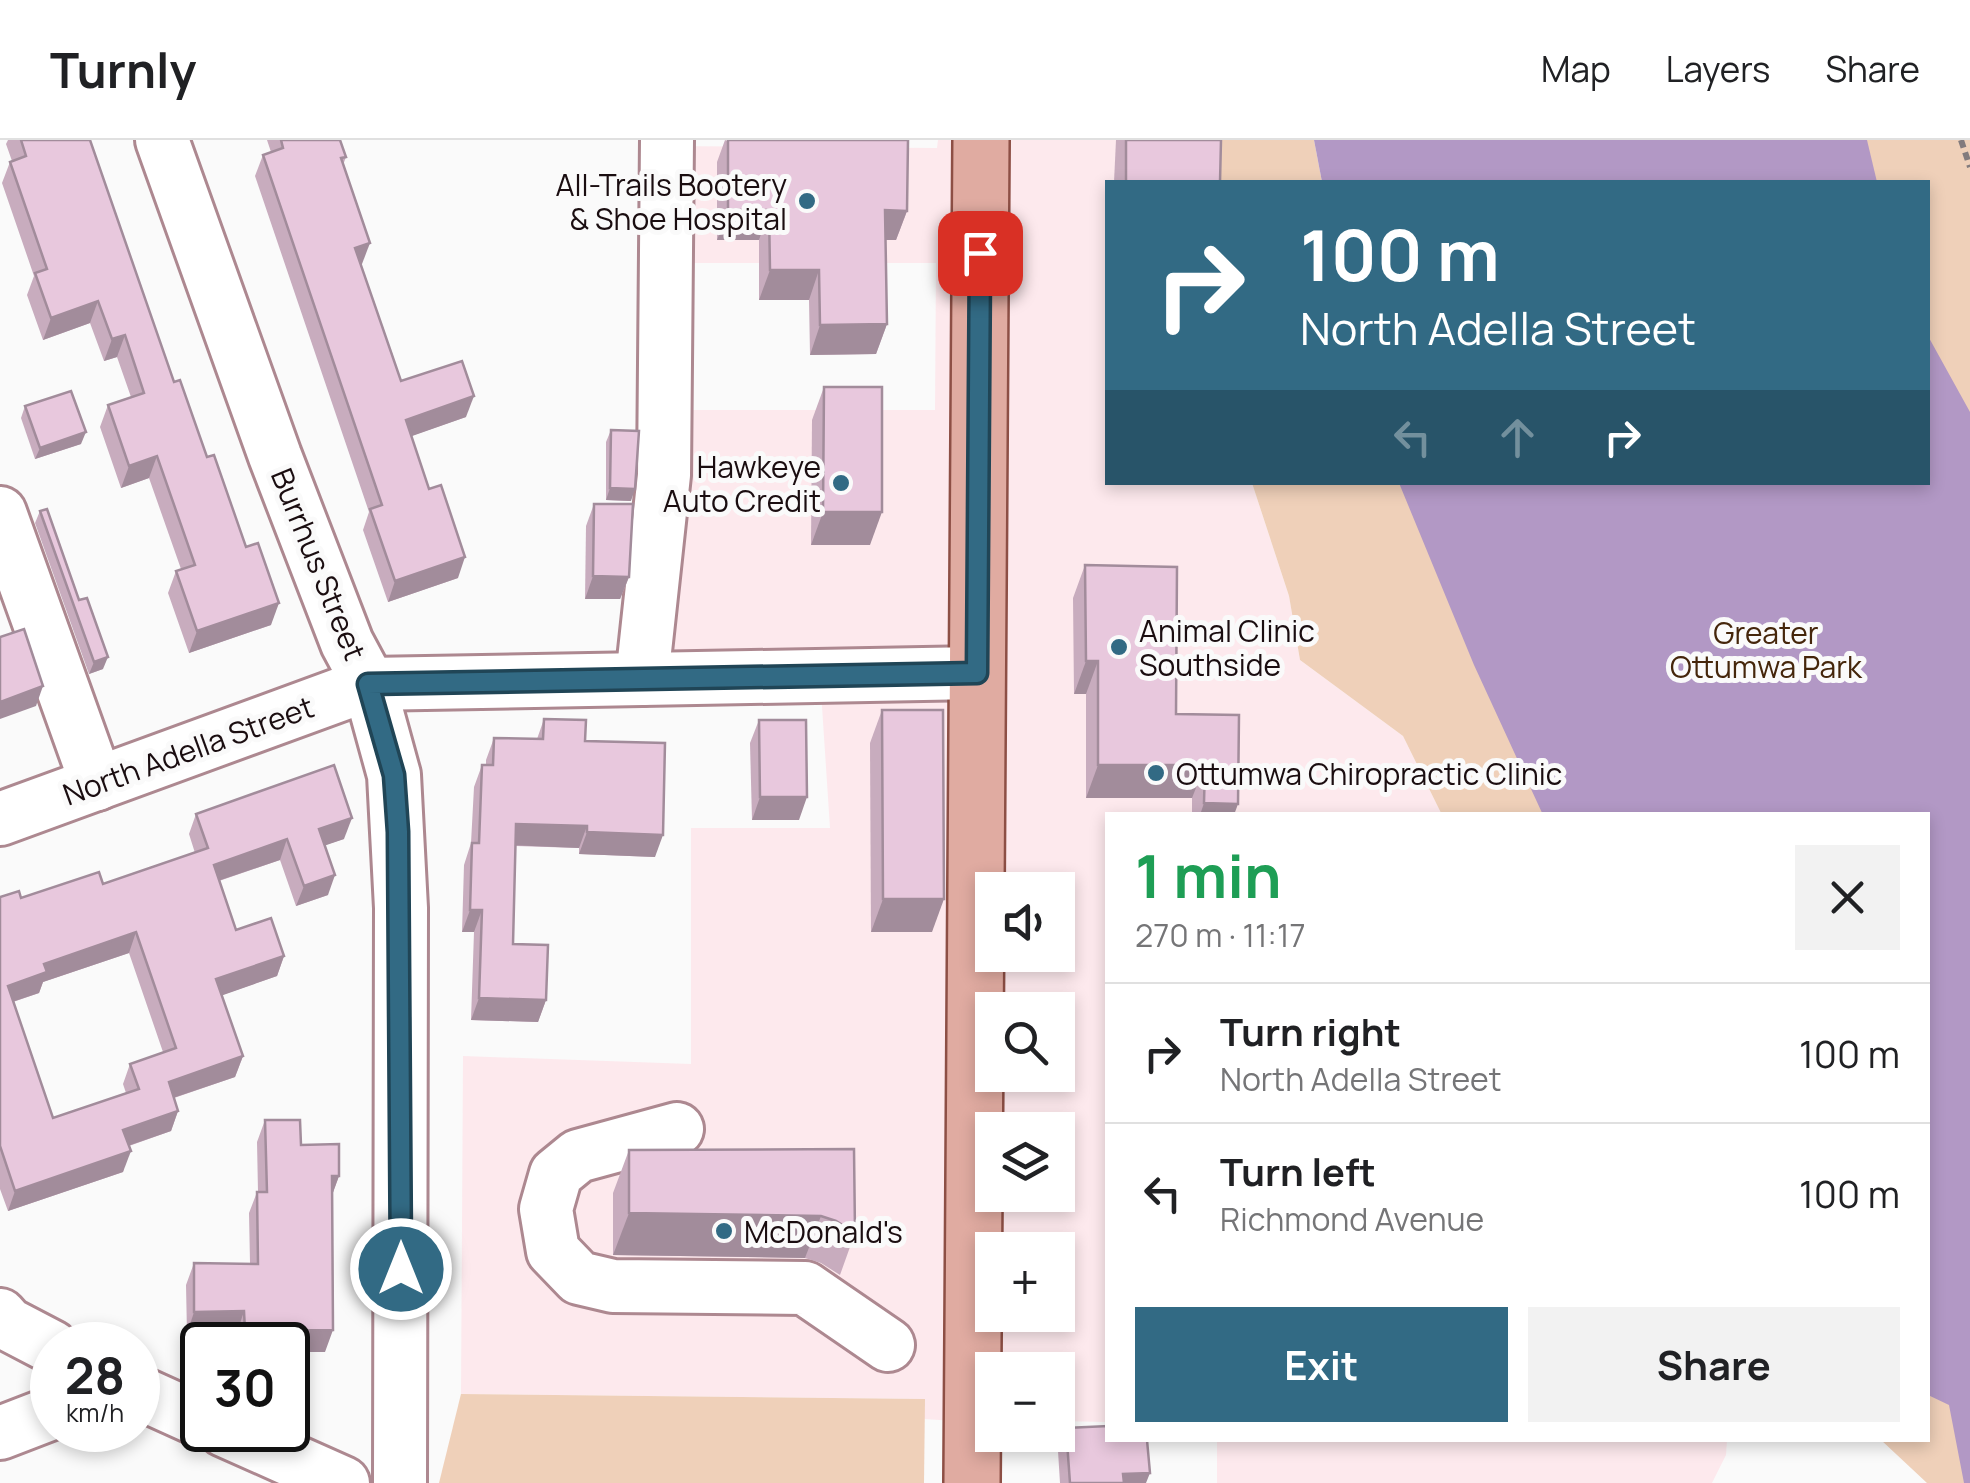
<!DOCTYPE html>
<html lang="en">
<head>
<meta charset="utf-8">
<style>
  body { margin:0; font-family:Manrope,sans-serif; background:#f2f2f2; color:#202124; height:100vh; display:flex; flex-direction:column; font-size:38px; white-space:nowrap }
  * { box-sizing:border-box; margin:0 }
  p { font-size:32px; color:#757577 }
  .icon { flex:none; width:55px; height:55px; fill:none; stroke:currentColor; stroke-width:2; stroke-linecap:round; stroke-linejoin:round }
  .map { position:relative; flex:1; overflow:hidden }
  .drawer { position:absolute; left:1105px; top:672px; width:825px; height:630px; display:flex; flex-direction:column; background:#fff; border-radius:0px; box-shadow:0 5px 15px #0003 }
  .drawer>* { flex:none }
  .hud { position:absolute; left:1105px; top:40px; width:825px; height:305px; border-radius:0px; box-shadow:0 5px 15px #0003; background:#326a84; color:#fff; overflow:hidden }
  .tools { position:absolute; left:975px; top:732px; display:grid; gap:20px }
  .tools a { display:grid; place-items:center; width:100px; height:100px; border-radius:0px; background:#fff; box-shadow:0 5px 15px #0003; font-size:50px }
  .speed { position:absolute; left:30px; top:1182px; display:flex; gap:20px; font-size:50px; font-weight:700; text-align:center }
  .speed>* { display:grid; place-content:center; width:130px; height:130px; border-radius:50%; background:#fff; box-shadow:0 5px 15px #0003; line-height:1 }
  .speed small { font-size:25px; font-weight:400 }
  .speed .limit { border:5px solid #111; border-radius:15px; background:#fff; color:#111 }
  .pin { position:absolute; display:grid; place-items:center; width:85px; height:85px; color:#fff; margin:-42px; border-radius:20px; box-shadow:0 5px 15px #0006 }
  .me { position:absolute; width:110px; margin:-55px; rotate:0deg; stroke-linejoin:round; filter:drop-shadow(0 0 8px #0008) }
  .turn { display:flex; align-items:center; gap:35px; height:210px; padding:0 30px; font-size:45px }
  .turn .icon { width:130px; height:130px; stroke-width:2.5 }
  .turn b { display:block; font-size:70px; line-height:85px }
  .lanes { display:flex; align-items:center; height:95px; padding:0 30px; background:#0003; justify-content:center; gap:50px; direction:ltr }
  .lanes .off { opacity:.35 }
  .round { display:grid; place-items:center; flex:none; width:105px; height:105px; border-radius:0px; background:#f2f2f2 }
  .summary { display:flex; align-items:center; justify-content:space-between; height:170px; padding:0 30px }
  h1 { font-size:60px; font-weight:700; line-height:75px; color:#1e9e55 }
  .button { display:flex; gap:20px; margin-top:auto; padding:20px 30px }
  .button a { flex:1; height:115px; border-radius:0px; background:#326a84; color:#fff; font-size:40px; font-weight:700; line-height:115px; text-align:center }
  .button a+a { background:#f2f2f2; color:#202124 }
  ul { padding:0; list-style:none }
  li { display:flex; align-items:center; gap:30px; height:140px; padding:0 30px; border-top:2px solid #e0e0e0 }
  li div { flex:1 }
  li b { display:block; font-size:38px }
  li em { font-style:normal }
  header { display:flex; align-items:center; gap:60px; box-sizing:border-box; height:140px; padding:0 50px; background:#fff; border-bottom:2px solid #e0e0e0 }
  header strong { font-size:48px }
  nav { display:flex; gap:55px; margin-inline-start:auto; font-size:35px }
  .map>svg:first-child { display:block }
  .built { fill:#fde9ed; fill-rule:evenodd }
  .green { fill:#efd0b9 }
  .water { fill:#b298c5 }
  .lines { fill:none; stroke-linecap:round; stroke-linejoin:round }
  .minor-casing { stroke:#ad8890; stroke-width:58 }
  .major-casing { stroke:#8d4f45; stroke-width:60 }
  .path { stroke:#827b7d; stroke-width:6; stroke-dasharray:8 5; stroke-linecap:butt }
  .minor { stroke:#fff; stroke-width:52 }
  .major { stroke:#e0aba1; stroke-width:55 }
  .wall { fill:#c8acbe; fill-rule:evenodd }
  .shaded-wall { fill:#a28c9b }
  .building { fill:#e8c8dd; stroke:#a28c9b; stroke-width:2.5; fill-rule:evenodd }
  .route-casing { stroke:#204556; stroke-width:25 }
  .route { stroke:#326a84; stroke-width:18 }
  .poi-dot { fill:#326a84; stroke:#fafafa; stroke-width:4 }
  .labels { text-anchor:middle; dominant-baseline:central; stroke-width:10; stroke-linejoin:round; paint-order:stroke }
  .poi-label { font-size:30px; fill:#1a0d10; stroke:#fafafa; text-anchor:start }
  .street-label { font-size:30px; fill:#1a0d10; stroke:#fafafa }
  .park-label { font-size:30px; fill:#45260b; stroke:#fafafa }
</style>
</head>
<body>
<header>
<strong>Turnly</strong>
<nav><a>Map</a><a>Layers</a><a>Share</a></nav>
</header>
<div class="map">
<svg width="1970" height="1343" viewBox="0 0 1970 1343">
  <rect width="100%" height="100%" fill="#fafafa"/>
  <g class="built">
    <path d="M938,0H1208L1209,42H1108V342L1252,343L1289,456L1300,520L1403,596L1442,675H1108L1107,1282L1058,1281V1230H992L971,1282L924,1279V1259L461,1254L463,916L691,924V688H830L820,536L642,539L664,270H935L936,123H666L667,6L937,8ZM992,750H1058V815H992ZM992,870H1058V935H992ZM992,990H1058V1055H992ZM992,1110H1058V1175H992Z"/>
    <path d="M1217,1300H1727L1726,1315L1712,1343H1217Z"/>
  </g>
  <g class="green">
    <path d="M1208,0H1314L1322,42H1209Z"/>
    <path d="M1342,0H1970V1343H1927L1881,1300H1928V675H1442L1403,596L1300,520L1289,456L1252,343L1928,342V42H1346Z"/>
    <path d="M461,1254L925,1259L924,1343H439Z"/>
  </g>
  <g class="water">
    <path d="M1314,0H1867L1877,42H1322Z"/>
    <path d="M1928,196L1970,272V1343H1964L1949,1265L1928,1255V675H1543L1474,525L1399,343L1928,342Z"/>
  </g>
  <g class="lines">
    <defs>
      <g id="minor">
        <path d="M162,0L275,316L347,503L369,544L394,635L401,768L400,1343"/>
        <path d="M0,373L97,644"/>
        <path d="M642,539L664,335L667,0"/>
        <path d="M0,679L369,544L977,533"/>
        <path d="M677,989L578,1016L556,1034L546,1069L553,1111L579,1138L613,1146L805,1148L888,1205"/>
        <path d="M0,1175L8,1184L52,1207"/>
        <path d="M138,1252L202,1281"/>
        <path d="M224,1290L343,1343"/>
        <path d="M0,1293L52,1273"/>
      </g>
      <path id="major" d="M972,1343L981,0"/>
    </defs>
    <use href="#minor" class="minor-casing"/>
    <use href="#major" class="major-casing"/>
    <path class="path" d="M1961,0L1970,27"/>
    <use href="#minor" class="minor"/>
    <use href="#major" class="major"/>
  </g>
  <g class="wall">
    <path d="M8,0H90L174,242L207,317L271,485L189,513L168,453L176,431L181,429L149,338L121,348L100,287L108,265L131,257L117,217L104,221L90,183L43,200L27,155L34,136L2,43L10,22L12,21L6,4Z"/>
    <path d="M267,0H340L346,17L343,25L362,124H360L401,241L466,277L411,296L458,438L388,462L363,390L369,372L255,36L263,15L271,12Z"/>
    <path d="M725,0L907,71L896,100H886L887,184L876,214L810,215L809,160H759V100H717V22Z"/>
    <path d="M1116,0H1126L1220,42H1114Z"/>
    <path d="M824,247L870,405H811L812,280Z"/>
    <path d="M25,266L81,304L35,319L21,278Z"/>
    <path d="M611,290L631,361L606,360V302Z"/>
    <path d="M594,364L629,437L620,459H585L586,386Z"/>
    <path d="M40,371L103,529L89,534L35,383Z"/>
    <path d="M1085,425L1176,574L1234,675H1192V658H1086V554H1074L1073,458Z"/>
    <path d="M882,570L932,792H871L870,603Z"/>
    <path d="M544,579L585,601L655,717L579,714V708L516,706L513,804L546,860L538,882L471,880L474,792H462L464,725L471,703L474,647L482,625H486V620L494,598L537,599Z"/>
    <path d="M759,580L799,680H752L750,603Z"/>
    <path d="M196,674L344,699L325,705L328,755L296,766L280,720L219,741L236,790L284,816L277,836L222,855L243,916L235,937L174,958L178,971L171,991L129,1006L123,1032L8,1071L0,1049V757L21,758L103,744L195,713L189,694ZM129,813L163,912L130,924L123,944L126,953L53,978L13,862L39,853L43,842Z"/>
    <path d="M265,980L301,1005L339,1036L332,1055L325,1212H288V1205H237V1193L187,1194L186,1145L194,1123H250L249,1073L257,1052H258L257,1002Z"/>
    <path d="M854,1009L855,1093L840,1135L821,1123L805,1118L613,1115V1053L629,1010Z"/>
    <path d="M1066,1288L1146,1343H1060L1058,1311Z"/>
  </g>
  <g class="shaded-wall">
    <path d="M728,70H769L759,100H717Z"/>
    <path d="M885,70L907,71L896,100H874Z"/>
    <path d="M370,103L362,124L347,129L355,108Z"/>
    <path d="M770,130H819L809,160H759Z"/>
    <path d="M98,161L90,183L43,200L51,178Z"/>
    <path d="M887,184L876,214L810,215L820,185Z"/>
    <path d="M125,195L117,217L104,221L112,199Z"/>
    <path d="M474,256L466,277L398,301L406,280Z"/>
    <path d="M86,292L81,304L35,319L40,308Z"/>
    <path d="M157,316L149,338L121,348L129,326Z"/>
    <path d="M610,348L635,349L631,361L606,360Z"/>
    <path d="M823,372H882L870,405H811Z"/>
    <path d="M465,417L458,438L388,462L395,441Z"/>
    <path d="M593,436L629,437L620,459H585Z"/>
    <path d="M279,463L271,485L189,513L197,491Z"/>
    <path d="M108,517L103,529L89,534L94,522Z"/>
    <path d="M1086,521H1098L1086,554H1074Z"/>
    <path d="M43,546L36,566L0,579V562Z"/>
    <path d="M1098,625H1205L1192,658H1086Z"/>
    <path d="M760,657H807L799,680H752Z"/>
    <path d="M1204,663L1238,664L1234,675H1200Z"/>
    <path d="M352,678L344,699L312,710L319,689Z"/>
    <path d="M516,684L587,686L579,708L508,705Z"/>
    <path d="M587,692L663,695L655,717L579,714Z"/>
    <path d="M287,699L280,720L206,745L214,725Z"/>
    <path d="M335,735L328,755L296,766L304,746Z"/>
    <path d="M883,759H944L932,792H871Z"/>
    <path d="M470,770H482L474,792H462Z"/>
    <path d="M136,792L129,813L43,842L39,853L0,866L8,846L44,824Z"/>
    <path d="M284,816L277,836L209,860L216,839Z"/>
    <path d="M479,858L546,860L538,882L471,880Z"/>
    <path d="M243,916L235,937L161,962L169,942Z"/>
    <path d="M178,971L171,991L116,1010L123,990Z"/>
    <path d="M131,1011L123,1032L8,1071L15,1051Z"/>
    <path d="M332,1036H339L331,1058Z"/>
    <path d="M629,1073L821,1076L805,1118L613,1115Z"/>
    <path d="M244,1171L237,1193L187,1194L194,1172Z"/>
    <path d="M333,1190L325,1212H288V1205H240L245,1191Z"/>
    <path d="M1150,1333L1146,1343H1120L1123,1334Z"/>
  </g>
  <g class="building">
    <path d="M21,0H90L174,242L180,240L207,317L214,315L246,407L258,403L279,463L197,491L176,431L195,425L157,316L129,326L108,265L144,253L125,195L112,199L98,161L51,178L35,133L47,129L10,22L26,16Z"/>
    <path d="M281,0H340L346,17L341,18L370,103L355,108L401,241L462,221L474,256L406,280L429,349L441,345L465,417L395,441L370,369L382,365L263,15L283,8Z"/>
    <path d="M728,0H908L907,71L885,70L887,184L820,185L819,130H770L769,70H728Z"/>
    <path d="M1126,0H1221L1220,42H1126Z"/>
    <path d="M824,247H882V372H823Z"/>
    <path d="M71,251L86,292L40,308L25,266Z"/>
    <path d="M611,290L639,291L635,349L610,348Z"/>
    <path d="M594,364H633L629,437L593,436Z"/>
    <path d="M47,369L79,460L87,458L108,517L94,522L40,371Z"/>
    <path d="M1085,425L1177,427L1176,574L1239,575L1238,664L1204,663L1205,625H1098V521H1086Z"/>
    <path d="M24,489L43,546L0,562V497Z"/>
    <path d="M882,570H943L944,759H883Z"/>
    <path d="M544,579L586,580L585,601L665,603L663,695L587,692V686L516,684L513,804L548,805L546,860L479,858L482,770H470L472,703H479L482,625H493L494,598L543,599Z"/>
    <path d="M759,580H806L807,657H760Z"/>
    <path d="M334,625L352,678L319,689L335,735L304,746L287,699L214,725L236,790L271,778L284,816L216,839L243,916L169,942L178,971L123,990L131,1011L15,1051L0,1006V757L19,751L21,758L99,732L103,744L208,708L196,674ZM136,792L176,908L130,924L139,949L53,978L8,846L47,832L44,824Z"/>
    <path d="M265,980H300L301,1005L339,1004V1036H332L333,1190L245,1191L244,1171L194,1172V1123L258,1124L257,1052H267Z"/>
    <path d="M854,1009L855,1093L836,1081L821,1076L629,1073V1010Z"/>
    <path d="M1108,1286V1300H1147L1150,1333L1123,1334L1124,1343H1070L1066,1288Z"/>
  </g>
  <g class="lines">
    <defs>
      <path id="route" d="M401,1129L398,692L394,635L368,544L977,533L980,113"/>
    </defs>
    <use href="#route" class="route-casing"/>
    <use href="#route" class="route"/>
  </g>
  <g class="poi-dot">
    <circle cx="807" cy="61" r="10"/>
    <circle cx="841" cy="343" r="10"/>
    <circle cx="1119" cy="507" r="10"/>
    <circle cx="1156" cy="633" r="10"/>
    <circle cx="724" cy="1091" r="10"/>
  </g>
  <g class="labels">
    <g class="poi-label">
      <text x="787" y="44" text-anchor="end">All-Trails Bootery<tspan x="787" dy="34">&amp; Shoe Hospital</tspan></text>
      <text x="821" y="326" text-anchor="end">Hawkeye<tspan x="821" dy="34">Auto Credit</tspan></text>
      <text x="1139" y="490">Animal Clinic<tspan x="1139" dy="34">Southside</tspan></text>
      <text x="1176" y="633">Ottumwa Chiropractic Clinic</text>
      <text x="744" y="1091">McDonald's</text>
    </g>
    <g class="street-label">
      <text transform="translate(319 424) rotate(68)">Burrhus Street</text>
      <text transform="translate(188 610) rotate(-20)">North Adella Street</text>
    </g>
    <g class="park-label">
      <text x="1766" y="492">Greater<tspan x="1766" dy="34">Ottumwa Park</tspan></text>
    </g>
  </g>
</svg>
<div class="tools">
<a><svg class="icon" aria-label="sound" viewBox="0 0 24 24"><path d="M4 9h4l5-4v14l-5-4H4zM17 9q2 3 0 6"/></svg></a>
<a><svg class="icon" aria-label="search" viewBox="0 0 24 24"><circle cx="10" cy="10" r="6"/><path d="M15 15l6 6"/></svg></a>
<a><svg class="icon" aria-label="layers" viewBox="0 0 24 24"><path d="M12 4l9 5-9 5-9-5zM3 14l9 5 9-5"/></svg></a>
<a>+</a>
<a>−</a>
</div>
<div class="speed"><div>28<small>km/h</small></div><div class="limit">30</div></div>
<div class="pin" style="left:980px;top:113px;background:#d93025"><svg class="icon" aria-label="arrive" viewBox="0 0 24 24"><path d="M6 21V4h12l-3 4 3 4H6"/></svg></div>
<svg class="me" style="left:401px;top:1129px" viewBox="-20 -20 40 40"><circle r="17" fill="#326a84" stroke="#fff" stroke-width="3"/><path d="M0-11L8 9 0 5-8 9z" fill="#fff"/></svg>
<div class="hud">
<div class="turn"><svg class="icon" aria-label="right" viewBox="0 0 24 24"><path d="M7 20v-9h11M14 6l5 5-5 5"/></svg><div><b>100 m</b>North Adella Street</div></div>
<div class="lanes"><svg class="icon off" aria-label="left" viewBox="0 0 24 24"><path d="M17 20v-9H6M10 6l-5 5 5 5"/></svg><svg class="icon off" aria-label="ahead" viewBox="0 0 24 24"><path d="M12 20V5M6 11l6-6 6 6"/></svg><svg class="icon" aria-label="right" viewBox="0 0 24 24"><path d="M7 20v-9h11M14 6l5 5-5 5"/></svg></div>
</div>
<section class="drawer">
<div class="summary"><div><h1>1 min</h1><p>270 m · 11:17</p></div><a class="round"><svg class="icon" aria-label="close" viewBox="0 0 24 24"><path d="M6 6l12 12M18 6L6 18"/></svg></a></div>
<ul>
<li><svg class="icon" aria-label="right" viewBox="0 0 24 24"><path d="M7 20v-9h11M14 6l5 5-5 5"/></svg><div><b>Turn right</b><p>North Adella Street</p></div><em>100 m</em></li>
<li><svg class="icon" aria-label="left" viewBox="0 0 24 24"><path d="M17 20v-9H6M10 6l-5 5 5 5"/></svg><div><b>Turn left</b><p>Richmond Avenue</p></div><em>100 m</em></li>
</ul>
<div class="button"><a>Exit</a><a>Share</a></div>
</section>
</div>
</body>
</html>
